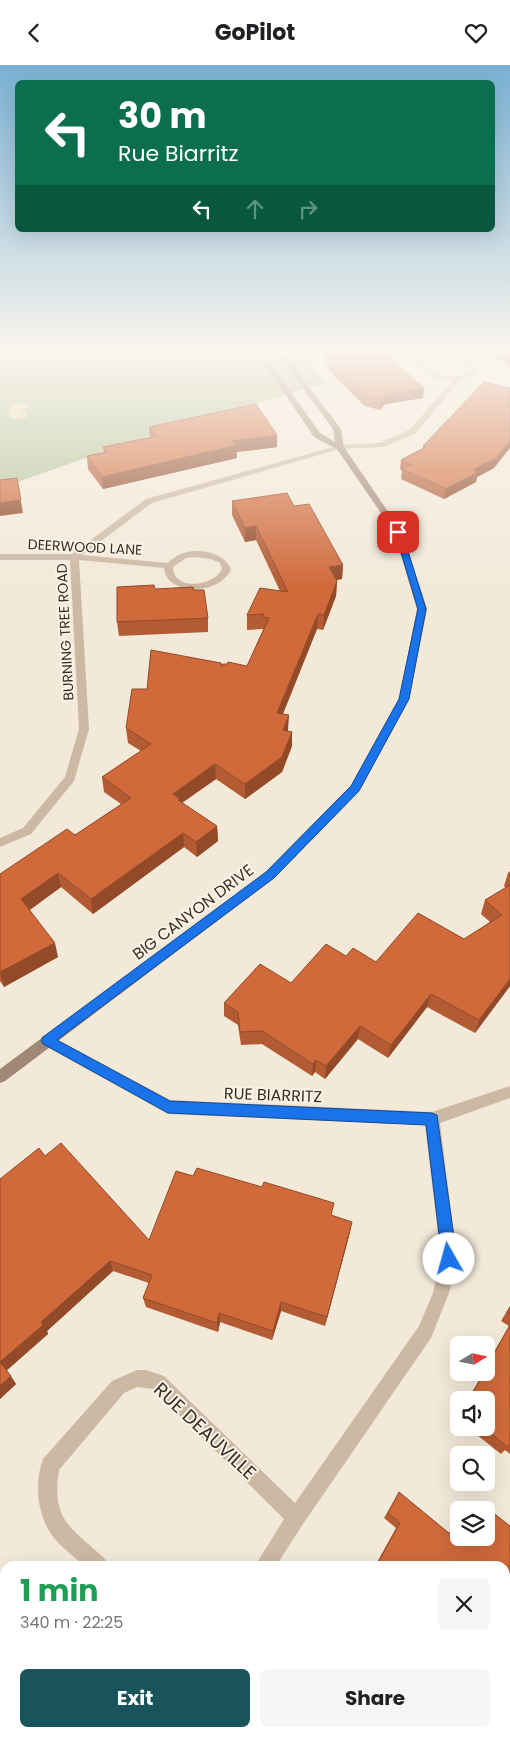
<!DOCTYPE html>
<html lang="en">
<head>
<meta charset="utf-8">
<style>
  body { margin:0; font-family:Poppins,sans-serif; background:#f6f6f6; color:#202124; height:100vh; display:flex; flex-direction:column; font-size:19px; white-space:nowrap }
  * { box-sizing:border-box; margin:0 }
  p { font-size:16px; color:#757577 }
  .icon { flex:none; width:28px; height:28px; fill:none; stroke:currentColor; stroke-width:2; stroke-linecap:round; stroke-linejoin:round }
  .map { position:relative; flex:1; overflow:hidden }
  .drawer { position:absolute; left:0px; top:1496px; width:510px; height:176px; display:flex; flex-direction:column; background:#fff; border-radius:15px 15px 0 0; box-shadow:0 5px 20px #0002 }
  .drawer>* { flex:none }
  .hud { position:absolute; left:15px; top:15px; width:480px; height:152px; border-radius:8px; box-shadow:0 5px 20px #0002; background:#0b6e4f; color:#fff; overflow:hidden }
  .needle { width:32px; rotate:80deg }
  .tools { position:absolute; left:450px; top:1271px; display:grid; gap:10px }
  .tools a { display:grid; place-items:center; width:45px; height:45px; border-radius:8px; background:#fff; box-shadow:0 5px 20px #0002; font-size:25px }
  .pin { position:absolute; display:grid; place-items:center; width:42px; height:42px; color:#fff; margin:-21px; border-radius:10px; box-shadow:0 2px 8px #0006 }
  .me { position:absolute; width:55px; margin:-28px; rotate:353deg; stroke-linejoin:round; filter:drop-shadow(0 0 4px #0008) }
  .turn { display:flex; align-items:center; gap:18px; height:105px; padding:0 20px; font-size:22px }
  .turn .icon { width:65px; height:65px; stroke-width:2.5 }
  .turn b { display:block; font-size:35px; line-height:42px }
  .lanes { display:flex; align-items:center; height:48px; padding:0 20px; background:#0003; justify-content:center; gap:25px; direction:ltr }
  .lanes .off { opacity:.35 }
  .round { display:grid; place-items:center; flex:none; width:52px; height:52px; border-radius:8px; background:#f6f6f6 }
  .head { display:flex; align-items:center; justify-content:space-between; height:85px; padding:0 20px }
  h1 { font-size:30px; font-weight:700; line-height:38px; color:#1e9e55 }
  .action { display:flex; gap:10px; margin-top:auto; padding:10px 20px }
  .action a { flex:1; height:58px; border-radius:8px; background:#19535c; color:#fff; font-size:20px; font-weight:700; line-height:58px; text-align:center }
  .action a+a { background:#f6f6f6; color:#202124 }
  header { display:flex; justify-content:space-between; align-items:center; height:65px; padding:0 20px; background:#fff; font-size:22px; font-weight:700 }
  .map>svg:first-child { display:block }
  .green { fill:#b2c498 }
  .sand { fill:#f2dfad }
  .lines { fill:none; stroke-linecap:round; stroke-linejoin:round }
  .street { fill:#ccb9a4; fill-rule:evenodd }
  .secondary { fill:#a08875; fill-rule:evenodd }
  .wall { fill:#b35b33 }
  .shaded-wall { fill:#924a29 }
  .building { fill:#d06a3b; stroke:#924a29 }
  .route { fill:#1a73e8; stroke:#114b97 }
  .labels { text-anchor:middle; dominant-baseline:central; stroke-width:4; stroke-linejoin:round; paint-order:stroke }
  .far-street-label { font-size:14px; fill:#372d26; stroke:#fbf3e6 }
  .street-label { font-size:16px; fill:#372d26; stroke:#fbf3e6 }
  .near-street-label { font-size:19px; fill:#372d26; stroke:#fbf3e6 }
</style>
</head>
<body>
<header><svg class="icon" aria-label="back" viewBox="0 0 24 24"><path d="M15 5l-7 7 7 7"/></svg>GoPilot<svg class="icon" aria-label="heart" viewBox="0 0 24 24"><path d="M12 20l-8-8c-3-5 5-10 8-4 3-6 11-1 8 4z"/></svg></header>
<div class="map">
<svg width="510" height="1672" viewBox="0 0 510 1672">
  <rect width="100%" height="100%" fill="#f3e9d9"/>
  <path class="green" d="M0,288H306L325,318L142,373L9,420L0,421Z"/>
  <path class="sand" d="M25,337L30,342L19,346L26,348V353L15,354L8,350L11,340Z"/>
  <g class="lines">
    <g class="street">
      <path d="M407,288H413C429,304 448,322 471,305V303L456,288H462L476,301L477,306L472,311L460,315L415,369L383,382L340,384L152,438L82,490L167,498C171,495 176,491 181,489C197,482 224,487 231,504C220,531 166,531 164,503L79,495L89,664L74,716L31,769L0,782V773L23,763L65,712L79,664L70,495H0V489H72L146,434L340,380L379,378L409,365L453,316C432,315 420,304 407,288ZM194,492L211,494L220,498L222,504C214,522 173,526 173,502L186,493Z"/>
      <path d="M47,969L170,1035L432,1047L510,1021V1033L440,1058L457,1194L449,1228L431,1273L303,1459L276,1501H255L284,1454L153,1324L137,1322L124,1328L59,1405C51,1456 71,1462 105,1494L108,1501H84C74,1491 59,1481 51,1469C37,1447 34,1418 43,1394L112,1316L137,1305H146L164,1311L295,1438L419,1261L433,1228L441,1194L425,1060L168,1049L42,979L40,975L42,971Z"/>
    </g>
    <path class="secondary" d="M257,288H263L320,368L335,377L333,364L277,288H283L341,364L344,382L402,467L427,544L409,634L359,726L274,813L5,1016L0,1018V1004L266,807L351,721L399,634L417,544L394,467L337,384L314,372Z"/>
  </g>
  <g class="wall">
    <path d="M320,288H389L423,333L385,339L380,345L365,341L333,310Z"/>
    <path d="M490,288H510V302Z"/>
    <path d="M149,362L277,370V382L237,387V393L103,424L88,404L87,391L104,388L103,382L150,373Z"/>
    <path d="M423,381L494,403L477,412L476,417L444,434L401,414L402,406L400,404L401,395L423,383Z"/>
    <path d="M232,436L294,441L343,500L342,514L337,515V516L336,531L323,565L317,564L283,649L288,666L292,667V681L282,707L245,734L216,714L182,738L217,761L218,776L197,792L184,782L93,849L61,822L30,845L58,892L4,922L0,916V809L75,770L121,739L104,727L102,712L141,686L128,678L126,663L147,624L222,602L247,601L263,565V564L247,565V550L280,526L256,475L245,477L232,450Z"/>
    <path d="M155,524L194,525L208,553V567L119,571L117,557Z"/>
    <path d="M510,806V921L475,968L427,942L388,993L358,974L325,1014L315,1007L312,1011L262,979L241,980L238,960L224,951V938L291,918L346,891L376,897L464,874L490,857L481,849L485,835L506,823L504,821L508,808Z"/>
    <path d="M45,1091L149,1175L193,1111L332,1150L350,1167L325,1261L281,1246L272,1275L220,1257L218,1267L146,1242L143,1233L149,1218L113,1206L47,1266L48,1269L6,1306L16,1319L0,1334V1114Z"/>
    <path d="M510,1241V1389L505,1385L501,1389L467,1362H486V1335H468L483,1308H486V1301L509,1261L501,1256Z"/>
    <path d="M399,1427L449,1468L459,1449V1472H486V1445H461L463,1441L468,1436L479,1444L483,1440L510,1461V1649L505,1660V1501H375L396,1463L384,1453Z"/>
  </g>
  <g class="shaded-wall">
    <path d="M424,323L423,333L385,339L380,345L381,334L386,329Z"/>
    <path d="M277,370V382L237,387V393L103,424L102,412L232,376Z"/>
    <path d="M510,376V383L494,403L477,412L476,417L444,434L446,424L473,405Z"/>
    <path d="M19,425L23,448L0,451V438Z"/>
    <path d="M256,461V475L245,477V463Z"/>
    <path d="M343,500L342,514L329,516V502Z"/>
    <path d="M337,516L336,531L323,565L324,550Z"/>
    <path d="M318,549L317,564L277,663V648Z"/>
    <path d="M289,650L288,665L282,680L283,665Z"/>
    <path d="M292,667V681L282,707L245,734V719Z"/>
    <path d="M215,699L216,714L180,739L173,729Z"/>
    <path d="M217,761L218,776L197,792L196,777Z"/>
    <path d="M183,768L184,782L93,849L91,834Z"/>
    <path d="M58,808L61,822L25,848L21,834Z"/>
    <path d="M55,878L58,892L4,922L0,907Z"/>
    <path d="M510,914V921L475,968L479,955Z"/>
    <path d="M431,929L427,942L388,993L391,980Z"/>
    <path d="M360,961L358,974L325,1014L326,1001Z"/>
    <path d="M316,995L315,1007L312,1011L313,999Z"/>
    <path d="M352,1157L350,1167L325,1261L327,1252Z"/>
    <path d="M110,1196L113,1206L47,1266L48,1269L6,1306L0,1297L41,1257Z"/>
    <path d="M281,1237V1246L272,1275L273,1266Z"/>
    <path d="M219,1248L220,1257L218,1267L217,1258Z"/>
    <path d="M11,1311L16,1319L0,1334V1321Z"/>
  </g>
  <g class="building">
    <path d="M326,288H389L397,299L424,323L386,329L381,334L366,331L333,300Z"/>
    <path d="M504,288H510V292Z"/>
    <path d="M484,317L510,323V376L496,393L473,405L478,407L446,424L402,404L412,400L401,395L426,382L423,381Z"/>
    <path d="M256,339L277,370L232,376L237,380L102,412L87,391L107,387L103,382L157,371L149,362Z"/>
    <path d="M17,413L21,435L0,438V415Z"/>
    <path d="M287,428L294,441L309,439L343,500L329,502L337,516L324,550L318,549L277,648L289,650L283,665L292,667L282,692L245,719L215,699L173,729L180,734L178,735L217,761L196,777L183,768L91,834L58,808L21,834L55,878L0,907V809L67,764L75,770L131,733L102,712L151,679L126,663L132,624H147L151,585L221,598L222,602L223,599H227L228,597L247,601L269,553L263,552L264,549L247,550L260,523L288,527L256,461L245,463L232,436Z"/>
    <path d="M154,520L155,524L193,522L194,525H204L208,553L117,557V522Z"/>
    <path d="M510,820V914L479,955L431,929L391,980L360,961L326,1001L316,995L313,999L262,966L240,967L238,947L224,938L260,899L291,918L326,879L346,891L353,883L376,897L418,848L464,874L502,850L485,835Z"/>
    <path d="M61,1078L149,1175L176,1106L193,1111L197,1103L262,1122L264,1117L334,1138L331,1150L352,1157L327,1252L281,1237L273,1266L219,1248L217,1258L143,1233L152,1210L110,1196L41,1257L43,1260L0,1297L11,1311L0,1321V1114L39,1083L45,1091Z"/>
    <path d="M510,1242V1249L507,1247Z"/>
    <path d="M510,1260V1378L508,1382L482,1362H486V1335H468L484,1308H486V1303Z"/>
    <path d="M399,1427L450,1469L459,1453V1472H486V1445H480L483,1440L510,1461V1649L505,1660V1501H376L400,1458L388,1448Z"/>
    <path d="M468,1436L479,1445H463Z"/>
    <path d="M352,1498L356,1501H350Z"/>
    <path d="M269,1668H493L491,1672L486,1669L484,1672H267Z"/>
  </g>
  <linearGradient id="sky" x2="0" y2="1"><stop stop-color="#7ab1d3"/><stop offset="0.55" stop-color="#faf5ee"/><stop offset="1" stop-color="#faf5ee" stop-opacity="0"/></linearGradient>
  <rect width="510" height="522" fill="url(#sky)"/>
  <path class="route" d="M396,465L402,467L426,544L409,634L359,726L274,813L57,975L170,1036L432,1048L437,1050L457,1194L454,1199L449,1201L444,1199L442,1194L426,1060L168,1048L43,979L41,976L43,972L266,807L351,721L399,634L418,544L395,467Z"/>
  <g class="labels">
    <g class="far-street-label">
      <text transform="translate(85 482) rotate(3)">DEERWOOD LANE</text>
      <text transform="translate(65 567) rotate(-93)">BURNING TREE ROAD</text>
    </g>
    <g class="street-label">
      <text transform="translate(193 847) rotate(-37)">BIG CANYON DRIVE</text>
      <text transform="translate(273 1030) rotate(2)">RUE BIARRITZ</text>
    </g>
    <g class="near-street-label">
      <text transform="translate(205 1366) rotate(43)">RUE DEAUVILLE</text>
    </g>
  </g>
</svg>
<div class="tools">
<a><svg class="needle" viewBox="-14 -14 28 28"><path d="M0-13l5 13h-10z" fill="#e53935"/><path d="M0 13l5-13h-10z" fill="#757577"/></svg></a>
<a><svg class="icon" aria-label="sound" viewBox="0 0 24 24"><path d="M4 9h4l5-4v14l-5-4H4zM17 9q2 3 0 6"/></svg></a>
<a><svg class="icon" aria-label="search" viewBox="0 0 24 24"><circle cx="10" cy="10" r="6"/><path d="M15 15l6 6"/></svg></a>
<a><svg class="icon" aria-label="layers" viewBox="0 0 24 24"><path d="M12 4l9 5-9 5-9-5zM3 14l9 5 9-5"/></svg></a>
</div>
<div class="pin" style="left:398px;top:467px;background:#d93025"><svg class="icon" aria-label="arrive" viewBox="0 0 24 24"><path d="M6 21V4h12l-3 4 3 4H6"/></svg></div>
<svg class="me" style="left:449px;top:1194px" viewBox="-20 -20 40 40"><circle r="19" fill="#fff"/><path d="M0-13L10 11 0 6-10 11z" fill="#1a73e8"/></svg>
<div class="hud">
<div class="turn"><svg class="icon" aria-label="left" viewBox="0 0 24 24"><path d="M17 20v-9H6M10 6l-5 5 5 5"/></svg><div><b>30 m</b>Rue Biarritz</div></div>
<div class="lanes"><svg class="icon" aria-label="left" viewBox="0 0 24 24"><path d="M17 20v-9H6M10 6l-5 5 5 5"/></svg><svg class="icon off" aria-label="ahead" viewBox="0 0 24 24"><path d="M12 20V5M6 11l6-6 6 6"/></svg><svg class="icon off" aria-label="right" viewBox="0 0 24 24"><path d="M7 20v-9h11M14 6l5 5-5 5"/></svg></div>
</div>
<section class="drawer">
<div class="head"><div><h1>1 min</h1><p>340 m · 22:25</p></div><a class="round"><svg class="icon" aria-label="close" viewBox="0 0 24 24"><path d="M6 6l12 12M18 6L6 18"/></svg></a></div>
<div class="action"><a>Exit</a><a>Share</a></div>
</section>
</div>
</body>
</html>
